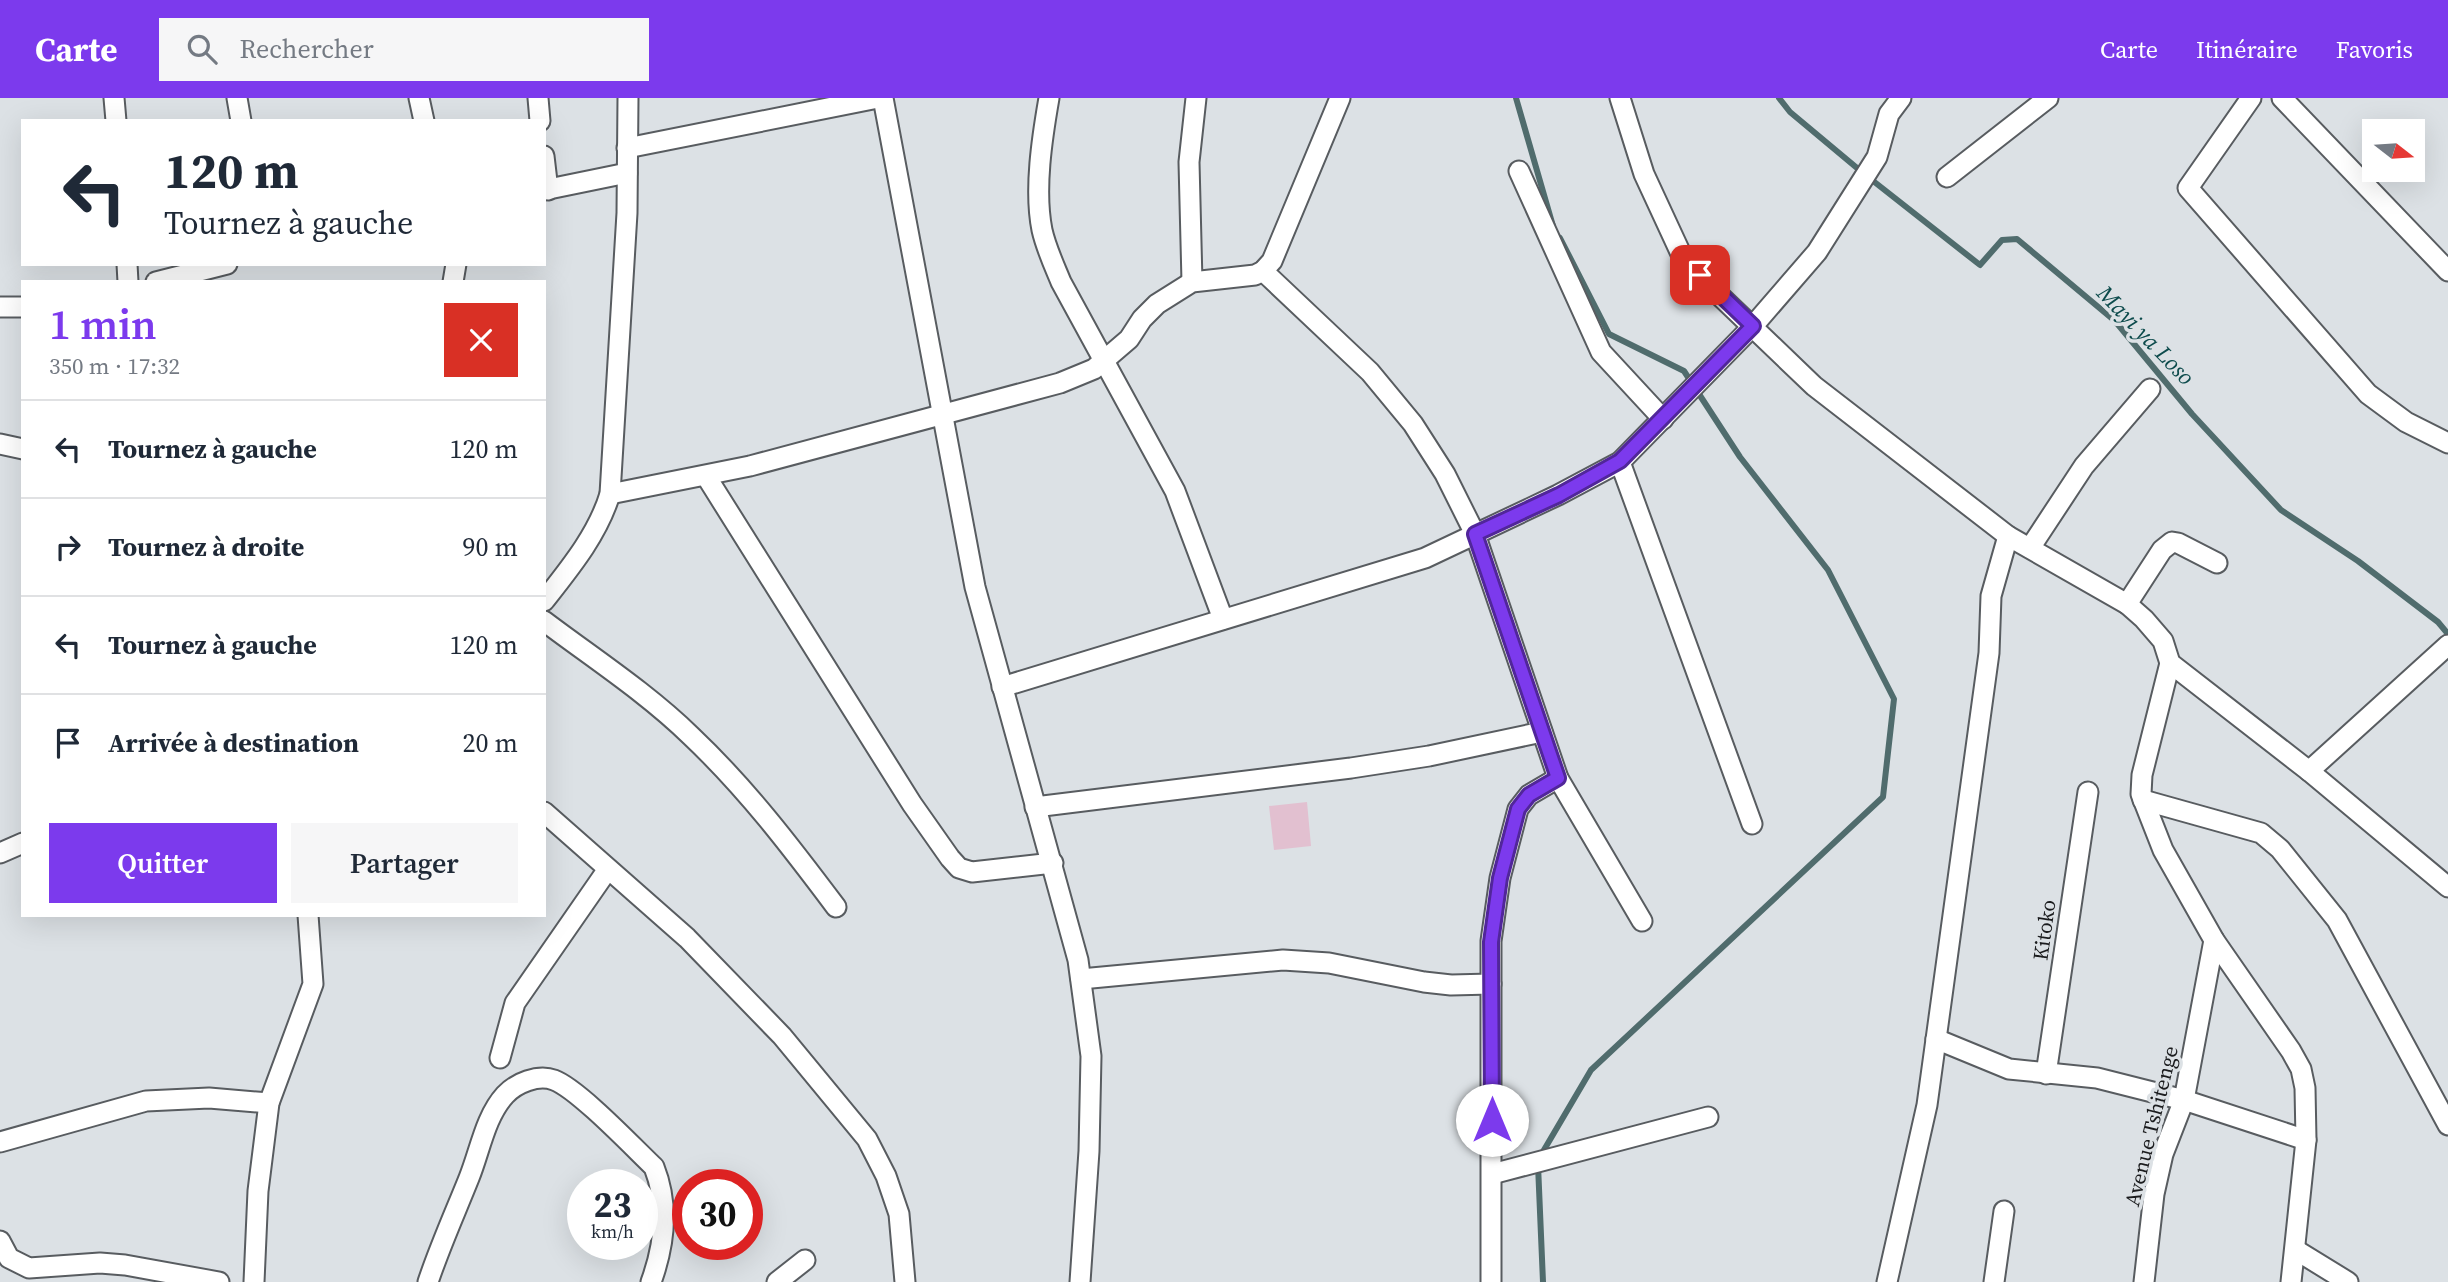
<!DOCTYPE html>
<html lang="fr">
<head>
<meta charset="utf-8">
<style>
  body { margin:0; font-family:"Source Serif 4",serif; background:#f6f6f7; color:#1f2937; height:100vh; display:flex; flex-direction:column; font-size:26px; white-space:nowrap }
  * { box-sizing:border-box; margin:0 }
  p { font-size:23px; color:#747a83 }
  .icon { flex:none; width:38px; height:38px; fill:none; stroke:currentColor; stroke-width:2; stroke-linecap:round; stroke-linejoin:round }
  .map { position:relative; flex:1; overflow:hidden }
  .details { position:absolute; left:21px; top:182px; width:525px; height:637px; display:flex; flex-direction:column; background:#fff; border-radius:0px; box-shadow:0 7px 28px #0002 }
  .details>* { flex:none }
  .guide { position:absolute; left:21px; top:21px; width:525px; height:147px; border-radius:0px; box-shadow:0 7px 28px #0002; background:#fff; color:#1f2937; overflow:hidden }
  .needle { width:46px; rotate:107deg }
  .fabs { position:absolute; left:2362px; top:21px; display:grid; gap:14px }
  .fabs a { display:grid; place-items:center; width:63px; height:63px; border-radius:0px; background:#fff; box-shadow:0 7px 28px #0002; font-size:35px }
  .speed { position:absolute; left:567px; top:1071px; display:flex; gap:14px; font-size:35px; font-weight:700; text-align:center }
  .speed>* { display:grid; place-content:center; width:91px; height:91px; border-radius:50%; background:#fff; box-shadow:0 7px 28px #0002; line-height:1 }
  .speed small { font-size:18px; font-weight:400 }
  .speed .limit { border:10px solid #d22; background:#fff; color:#111 }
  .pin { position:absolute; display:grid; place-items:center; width:60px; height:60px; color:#fff; margin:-30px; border-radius:14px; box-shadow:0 4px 10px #0006 }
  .me { position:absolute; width:77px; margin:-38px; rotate:0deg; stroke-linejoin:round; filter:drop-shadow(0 0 5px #0008) }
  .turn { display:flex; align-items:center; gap:24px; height:147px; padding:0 28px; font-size:32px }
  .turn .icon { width:91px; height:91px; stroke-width:2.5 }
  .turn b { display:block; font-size:49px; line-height:60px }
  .round { display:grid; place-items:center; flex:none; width:74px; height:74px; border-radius:0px; background:#f6f6f7 }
  .head { display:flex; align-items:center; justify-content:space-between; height:119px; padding:0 28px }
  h1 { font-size:42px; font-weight:600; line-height:52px; color:#7c3aed }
  .primary-button { display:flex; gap:14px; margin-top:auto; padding:14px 28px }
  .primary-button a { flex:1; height:80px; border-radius:0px; background:#7c3aed; color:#fff; font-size:28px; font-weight:600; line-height:80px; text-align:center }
  .primary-button a+a { background:#f6f6f7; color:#1f2937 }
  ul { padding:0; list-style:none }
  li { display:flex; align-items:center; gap:21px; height:98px; padding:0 28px; border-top:2px solid #e0e1e3 }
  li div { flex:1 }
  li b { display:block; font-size:26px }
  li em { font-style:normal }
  header { display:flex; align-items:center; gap:42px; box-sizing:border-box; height:98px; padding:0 35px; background:#7c3aed; color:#fff }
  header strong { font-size:33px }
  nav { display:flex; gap:38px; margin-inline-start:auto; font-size:24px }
  .search { width:490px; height:63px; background:#f6f6f7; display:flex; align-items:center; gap:18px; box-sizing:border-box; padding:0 24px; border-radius:0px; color:#747a83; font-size:26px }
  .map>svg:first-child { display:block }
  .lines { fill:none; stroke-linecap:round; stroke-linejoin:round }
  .stream { stroke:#506c6d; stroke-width:6 }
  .building { fill:#e2c0d0 }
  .minor-casing { stroke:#585c60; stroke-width:23 }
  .minor { stroke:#fff; stroke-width:19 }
  .route-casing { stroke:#51269a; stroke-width:18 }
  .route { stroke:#7c3aed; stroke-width:12 }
  .labels { text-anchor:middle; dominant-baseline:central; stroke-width:7; stroke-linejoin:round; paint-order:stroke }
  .street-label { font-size:21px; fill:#1b1c1e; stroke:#dce1e5 }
  .water-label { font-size:23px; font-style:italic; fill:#0d4b4c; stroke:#dce1e5 }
</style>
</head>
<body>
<header>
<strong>Carte</strong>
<div class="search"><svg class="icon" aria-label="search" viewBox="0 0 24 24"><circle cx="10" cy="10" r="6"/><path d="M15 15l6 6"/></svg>Rechercher</div>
<nav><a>Carte</a><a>Itinéraire</a><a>Favoris</a></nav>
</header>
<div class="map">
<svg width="2448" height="1184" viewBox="0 0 2448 1184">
  <rect width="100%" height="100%" fill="#dce1e5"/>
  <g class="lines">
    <g class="stream">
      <path d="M1516,0L1553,128"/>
      <path d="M1779,0L1790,14L1863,75L1980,167L2002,142L2017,141L2115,223L2192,316L2281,412L2358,463L2438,524L2448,536"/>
      <path d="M1541,1057L1591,972L1883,699L1894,601L1828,472L1740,359L1684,273L1609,236L1560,140"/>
      <path d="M1538,1067L1543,1184"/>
    </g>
  </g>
  <path class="building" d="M1307,704L1311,748L1274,752L1269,708Z"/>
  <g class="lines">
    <defs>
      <g id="minor">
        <path d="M114,0L116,23"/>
        <path d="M237,0L241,23"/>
        <path d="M419,0L424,23"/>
        <path d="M538,0L540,23"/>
        <path d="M883,0L975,489L1078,862L1091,958L1089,1053L1080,1184"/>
        <path d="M1049,0C1042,40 1034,92 1042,132C1046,150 1054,167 1061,184L1175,393L1223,521"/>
        <path d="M1620,0L1644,76L1682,158L1719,197L1814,288L2008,438L2127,506L2144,521L2163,543L2170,565L2309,673L2448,789"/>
        <path d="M2251,0L2188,90L2368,296L2406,324L2448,345"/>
        <path d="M2282,0L2448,173"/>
        <path d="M627,50L878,0"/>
        <path d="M544,58L548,92"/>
        <path d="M1519,73L1601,254L1663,321"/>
        <path d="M1947,79L2048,0"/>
        <path d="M544,92L627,75"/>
        <path d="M127,166L128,184"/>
        <path d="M1263,173L1370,274L1413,326L1445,376L1475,436L1558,680L1642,823"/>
        <path d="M156,184L227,166"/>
        <path d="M453,184L456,166"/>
        <path d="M1192,184L1189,64L1196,0"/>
        <path d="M0,209H23"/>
        <path d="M0,346L23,351"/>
        <path d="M1620,364L1752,726"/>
        <path d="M706,378L912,706L950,760L959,770L972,774L1053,765"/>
        <path d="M610,396L750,368L1060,285L1094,271L1129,241L1142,221L1157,206L1192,184L1255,177L1263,173L1272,163L1340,0"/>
        <path d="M2030,450L2084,368L2150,291"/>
        <path d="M544,503C570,470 598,436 610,396L627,115L628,0"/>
        <path d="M2127,506L2162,452L2172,444L2178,445L2217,465"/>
        <path d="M544,523C593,560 647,595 691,638C746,690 791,749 836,809"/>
        <path d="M2170,565L2142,677L2141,696L2163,752L2214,842L2291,953L2301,971L2305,990L2306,1042L2291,1184"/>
        <path d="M1002,589L1425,460L1558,397L1620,364L1753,228L1817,154L1877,59L1889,16L1901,0"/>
        <path d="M2309,673L2448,547"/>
        <path d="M2143,702L2261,735L2280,751L2337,822L2448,1027"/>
        <path d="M1035,709L1351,670L1429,658L1542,634"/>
        <path d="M544,714L687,840L782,938L867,1041L886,1078L899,1116L905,1184"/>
        <path d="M0,755L23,745"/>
        <path d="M1081,881L1283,862L1329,865L1424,884L1451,887L1491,886"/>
        <path d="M1936,941L2009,971L2097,980L2184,1002L2306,1042"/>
        <path d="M500,960L515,905L608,771"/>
        <path d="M2046,976L2088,694"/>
        <path d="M0,1044L146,1003L209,1000L269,1005"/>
        <path d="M1492,1076L1708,1019"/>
        <path d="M0,1143L9,1160L29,1170L100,1165L125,1167L219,1184"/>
        <path d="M2296,1152L2348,1184"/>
        <path d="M254,1184L258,1093L269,1005L313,886L308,817"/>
        <path d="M428,1184C440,1148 455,1115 469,1080C480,1053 485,1019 505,997C516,985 538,976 554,982C578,991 633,1049 654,1069C669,1107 665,1146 651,1184"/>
        <path d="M777,1184L805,1162"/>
        <path d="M1491,1184V843L1500,780L1518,711L1529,697L1558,680"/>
        <path d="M1887,1184L1927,1007L1989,555L1991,498L2008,438"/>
        <path d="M1994,1184L2004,1113"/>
        <path d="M2144,1184L2154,1096L2163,1056L2184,1002L2214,842"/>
      </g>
    </defs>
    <use href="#minor" class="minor-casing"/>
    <use href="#minor" class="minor"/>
  </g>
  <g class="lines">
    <defs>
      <path id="route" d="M1492,1022L1491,844L1500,780L1518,711L1529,697L1558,680L1475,436L1559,397L1620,363L1753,228L1700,177"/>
    </defs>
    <use href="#route" class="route-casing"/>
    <use href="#route" class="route"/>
  </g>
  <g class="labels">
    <g class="street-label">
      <text transform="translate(2044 832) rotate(-82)">Kitoko</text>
      <text transform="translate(2151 1028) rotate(-76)">Avenue Tshitenge</text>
    </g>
    <g class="water-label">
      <text transform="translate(2146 237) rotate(46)">Mayi ya Loso</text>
    </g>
  </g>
</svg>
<div class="fabs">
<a><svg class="needle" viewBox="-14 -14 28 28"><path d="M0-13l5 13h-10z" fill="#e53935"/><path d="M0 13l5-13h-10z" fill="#747a83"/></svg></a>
</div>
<div class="speed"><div>23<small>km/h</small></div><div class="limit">30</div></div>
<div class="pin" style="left:1700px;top:177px;background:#d93025"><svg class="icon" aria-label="arrive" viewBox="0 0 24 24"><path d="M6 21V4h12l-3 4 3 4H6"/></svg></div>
<svg class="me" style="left:1492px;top:1022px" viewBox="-20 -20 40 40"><circle r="19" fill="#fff"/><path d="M0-13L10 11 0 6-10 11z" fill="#7c3aed"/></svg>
<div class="guide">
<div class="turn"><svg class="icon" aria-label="left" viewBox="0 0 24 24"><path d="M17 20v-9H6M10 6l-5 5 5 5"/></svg><div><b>120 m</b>Tournez à gauche</div></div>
</div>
<section class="details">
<div class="head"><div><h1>1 min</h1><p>350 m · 17:32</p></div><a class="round" style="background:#d93025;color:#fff"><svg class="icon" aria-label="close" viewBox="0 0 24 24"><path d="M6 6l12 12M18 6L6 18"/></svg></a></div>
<ul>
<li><svg class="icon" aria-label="left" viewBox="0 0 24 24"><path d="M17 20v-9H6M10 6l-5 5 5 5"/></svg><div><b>Tournez à gauche</b></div><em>120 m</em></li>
<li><svg class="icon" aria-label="right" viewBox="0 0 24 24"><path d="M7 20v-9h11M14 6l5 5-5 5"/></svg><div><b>Tournez à droite</b></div><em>90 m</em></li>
<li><svg class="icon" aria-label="left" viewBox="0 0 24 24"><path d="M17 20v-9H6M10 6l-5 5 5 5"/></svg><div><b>Tournez à gauche</b></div><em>120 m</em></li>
<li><svg class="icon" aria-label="arrive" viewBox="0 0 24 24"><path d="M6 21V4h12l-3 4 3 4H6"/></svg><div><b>Arrivée à destination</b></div><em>20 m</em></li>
</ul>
<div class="primary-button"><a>Quitter</a><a>Partager</a></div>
</section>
</div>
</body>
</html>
